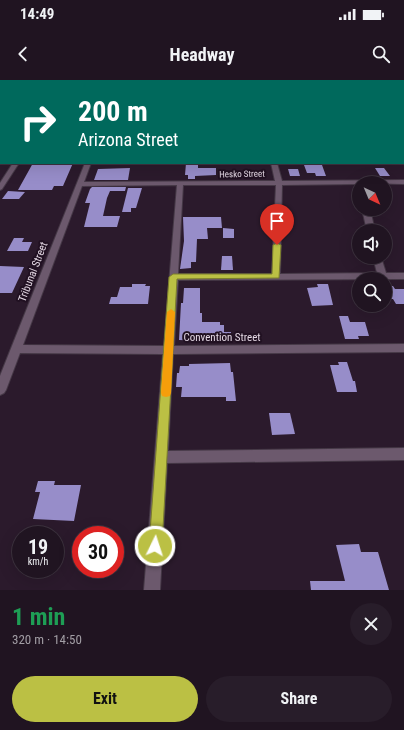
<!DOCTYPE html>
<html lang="en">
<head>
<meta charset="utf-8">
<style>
  body { margin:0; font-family:"Roboto Condensed",sans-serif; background:#281d2a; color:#f1f3f6; height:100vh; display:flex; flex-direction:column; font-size:15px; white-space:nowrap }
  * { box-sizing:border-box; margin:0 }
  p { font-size:13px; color:#a29ea5 }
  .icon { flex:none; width:22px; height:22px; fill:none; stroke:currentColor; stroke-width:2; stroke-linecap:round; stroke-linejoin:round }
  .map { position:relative; height:510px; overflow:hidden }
  .side { display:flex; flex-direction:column; background:#201421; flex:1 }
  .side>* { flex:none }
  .hud { position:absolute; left:0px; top:0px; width:404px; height:84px; box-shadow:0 4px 16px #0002,0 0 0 1px #3d333f; background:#00695c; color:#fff; overflow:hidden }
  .needle { width:26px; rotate:136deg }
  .fabs { position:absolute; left:352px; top:96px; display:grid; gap:8px }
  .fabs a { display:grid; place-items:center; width:40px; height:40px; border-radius:50%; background:#201421; box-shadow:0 4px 16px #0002,0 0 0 1px #3d333f; font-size:20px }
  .speed { position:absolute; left:12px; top:446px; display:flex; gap:8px; font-size:20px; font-weight:700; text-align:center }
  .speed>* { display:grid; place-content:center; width:52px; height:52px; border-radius:50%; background:#201421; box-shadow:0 4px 16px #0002,0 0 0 1px #3d333f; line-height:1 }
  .speed small { font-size:10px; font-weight:400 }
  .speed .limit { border:6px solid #d22; background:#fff; color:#111 }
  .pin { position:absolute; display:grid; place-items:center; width:34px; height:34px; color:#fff; margin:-41px -17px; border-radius:50% 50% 50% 0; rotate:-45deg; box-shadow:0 0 4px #0007 }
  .pin .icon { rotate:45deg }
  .me { position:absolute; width:44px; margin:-22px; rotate:4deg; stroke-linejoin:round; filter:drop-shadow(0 0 3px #0008) }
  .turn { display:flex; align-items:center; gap:14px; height:84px; padding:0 12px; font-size:18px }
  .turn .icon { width:52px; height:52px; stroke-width:2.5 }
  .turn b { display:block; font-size:28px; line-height:34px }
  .round { display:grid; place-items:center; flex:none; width:42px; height:42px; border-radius:21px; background:#281d2a }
  .head { display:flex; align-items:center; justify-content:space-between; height:68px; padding:0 12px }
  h1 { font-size:24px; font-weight:700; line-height:30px; color:#1e9e55 }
  .primary-button { display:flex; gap:8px; margin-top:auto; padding:8px 12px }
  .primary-button a { flex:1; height:46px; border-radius:24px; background:#bbc044; color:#111; font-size:16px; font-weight:700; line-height:46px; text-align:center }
  .primary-button a+a { background:#281d2a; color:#f1f3f6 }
  .status { display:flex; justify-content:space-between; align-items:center; height:28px; padding:0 20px; background:#201421; direction:ltr }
  .status svg { height:11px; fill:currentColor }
  header { display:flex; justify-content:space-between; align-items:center; height:52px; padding:0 12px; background:#201421; font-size:18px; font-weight:700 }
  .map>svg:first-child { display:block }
  .sand { fill:#302807 }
  .building { fill:#978dc9 }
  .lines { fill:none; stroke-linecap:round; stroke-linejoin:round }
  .minor-casing { stroke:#453846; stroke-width:2 }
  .minor { fill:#6c596d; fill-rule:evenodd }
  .route { fill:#bbc044; stroke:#7a7d2c }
  .slow { fill:#f59e0b }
  .labels { text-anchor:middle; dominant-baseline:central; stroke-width:4; stroke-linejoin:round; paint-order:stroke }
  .far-street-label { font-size:9px; fill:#e4d8e4; stroke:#211122 }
  .street-label { font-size:11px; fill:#e4d8e4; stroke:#211122 }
</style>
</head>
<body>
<div class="status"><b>14:49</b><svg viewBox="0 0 49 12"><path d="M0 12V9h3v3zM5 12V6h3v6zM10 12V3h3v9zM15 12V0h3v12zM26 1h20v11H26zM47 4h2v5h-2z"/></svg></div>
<header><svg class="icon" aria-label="back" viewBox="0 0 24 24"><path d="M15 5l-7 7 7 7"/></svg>Headway<svg class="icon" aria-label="search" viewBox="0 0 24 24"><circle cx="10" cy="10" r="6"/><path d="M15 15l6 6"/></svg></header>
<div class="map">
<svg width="404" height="510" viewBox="0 0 404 510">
  <rect width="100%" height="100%" fill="#2b1a2c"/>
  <path class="sand" d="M0,0H404V27L403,1H1V25Z"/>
  <g class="building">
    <path d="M33,83H73L63,106H54L52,110H18Z"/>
    <path d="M186,83H198V88H216V95L195,96V99H188V95H185Z"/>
    <path d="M304,85H322L326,96H316L315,93H307Z"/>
    <path d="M130,88L128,100H94L98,89Z"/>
    <path d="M375,88H384L390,96H380Z"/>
    <path d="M288,89H298L300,96H290Z"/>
    <path d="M92,107H126L125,111H110L107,118L103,136H120L117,147H84L90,123H85L90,109Z"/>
    <path d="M128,108H142L136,128H131V132H122Z"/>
    <path d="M8,111L25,112L19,119H2Z"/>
    <path d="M183,137H221L222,148H207L208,159H197L196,182H191V188L180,189L184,161Z"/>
    <path d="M223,148L234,149V158H223Z"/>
    <path d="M14,158H24L22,162H32L28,171H7Z"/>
    <path d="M222,176H232L233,190H221Z"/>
    <path d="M0,186L24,187L12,213H0Z"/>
    <path d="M132,204H146L145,206H150L148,224H109L111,217H117L120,207H132Z"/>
    <path d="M317,204H328L333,225L312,226L307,208L318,207Z"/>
    <path d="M385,206H393L395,209H404V224H396L393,219H390L385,210Z"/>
    <path d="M184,208H200V233H202V242H220V245H224V252H231V262L179,260L181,223H183Z"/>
    <path d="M339,236H348L350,242H365L369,256H358L359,259H345Z"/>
    <path d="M338,282H347L353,301H355L357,312H337L330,285H339Z"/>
    <path d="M230,283L231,292H233L236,321H226V317H181L182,307H176L177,293H179L180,286H189V284Z"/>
    <path d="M269,333H290L295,354L272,355Z"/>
    <path d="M38,401H55L54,405H81L74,441L33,439L40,412H35Z"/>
    <path d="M359,464L361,472H378L389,510H311L310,501H345L336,465Z"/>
  </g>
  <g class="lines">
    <defs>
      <g id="minor">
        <rect x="0" y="62" width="1" height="4"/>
        <rect x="403" y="63" width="1" height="4"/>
        <path d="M13,83H19L2,109L0,110V103Z"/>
        <path d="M85,83H91L84,102L275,101L271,83H277L282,101L404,100V104L359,103V104L282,105L280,194L377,193L373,177H381L386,193H404V199L178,200L174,266L404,264V272L173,274L168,371L404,368V380L167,383L160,510H144L163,274L20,273L6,310L4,313L0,315V296ZM177,105L164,266L23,265L82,106ZM183,105H276L272,194H178Z"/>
        <path d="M362,129H370L375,151H367Z"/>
      </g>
    </defs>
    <use href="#minor" class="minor-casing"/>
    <use href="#minor" class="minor"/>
  </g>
  <path class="route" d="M277,163L281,165L279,198L177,199L162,466L160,470L155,472L150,470L149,466L169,197L173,194H272L273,165Z"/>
  <path class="slow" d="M171,229L175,232L171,313L170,316L166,317L162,316L161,313L167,232Z"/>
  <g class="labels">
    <g class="far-street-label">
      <text transform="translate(242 94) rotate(-1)">Hesko Street</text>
    </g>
    <g class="street-label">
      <text transform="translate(33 192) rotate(-69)">Tribunal Street</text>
      <text x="222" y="257">Convention Street</text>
    </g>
  </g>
</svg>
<div class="fabs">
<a><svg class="needle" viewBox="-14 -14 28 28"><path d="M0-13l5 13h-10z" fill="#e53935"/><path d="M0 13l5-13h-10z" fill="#a29ea5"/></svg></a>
<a><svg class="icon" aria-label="sound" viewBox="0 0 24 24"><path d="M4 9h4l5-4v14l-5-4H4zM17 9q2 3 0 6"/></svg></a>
<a><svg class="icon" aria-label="search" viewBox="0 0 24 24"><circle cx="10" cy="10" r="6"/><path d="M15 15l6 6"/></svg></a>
</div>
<div class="speed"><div>19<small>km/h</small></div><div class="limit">30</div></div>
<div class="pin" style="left:277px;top:165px;background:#d93025"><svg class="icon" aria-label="arrive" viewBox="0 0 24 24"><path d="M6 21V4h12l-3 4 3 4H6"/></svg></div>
<svg class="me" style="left:155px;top:466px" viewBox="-20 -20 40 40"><circle r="17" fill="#bbc044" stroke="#fff" stroke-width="3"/><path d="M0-11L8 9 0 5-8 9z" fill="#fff"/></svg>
<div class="hud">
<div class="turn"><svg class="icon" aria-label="right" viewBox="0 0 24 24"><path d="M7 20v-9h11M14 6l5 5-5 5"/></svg><div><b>200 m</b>Arizona Street</div></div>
</div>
</div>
<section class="side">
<div class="head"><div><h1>1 min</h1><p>320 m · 14:50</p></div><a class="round"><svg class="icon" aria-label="close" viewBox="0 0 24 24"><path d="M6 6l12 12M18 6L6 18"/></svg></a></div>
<div class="primary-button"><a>Exit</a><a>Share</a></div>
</section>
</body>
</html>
